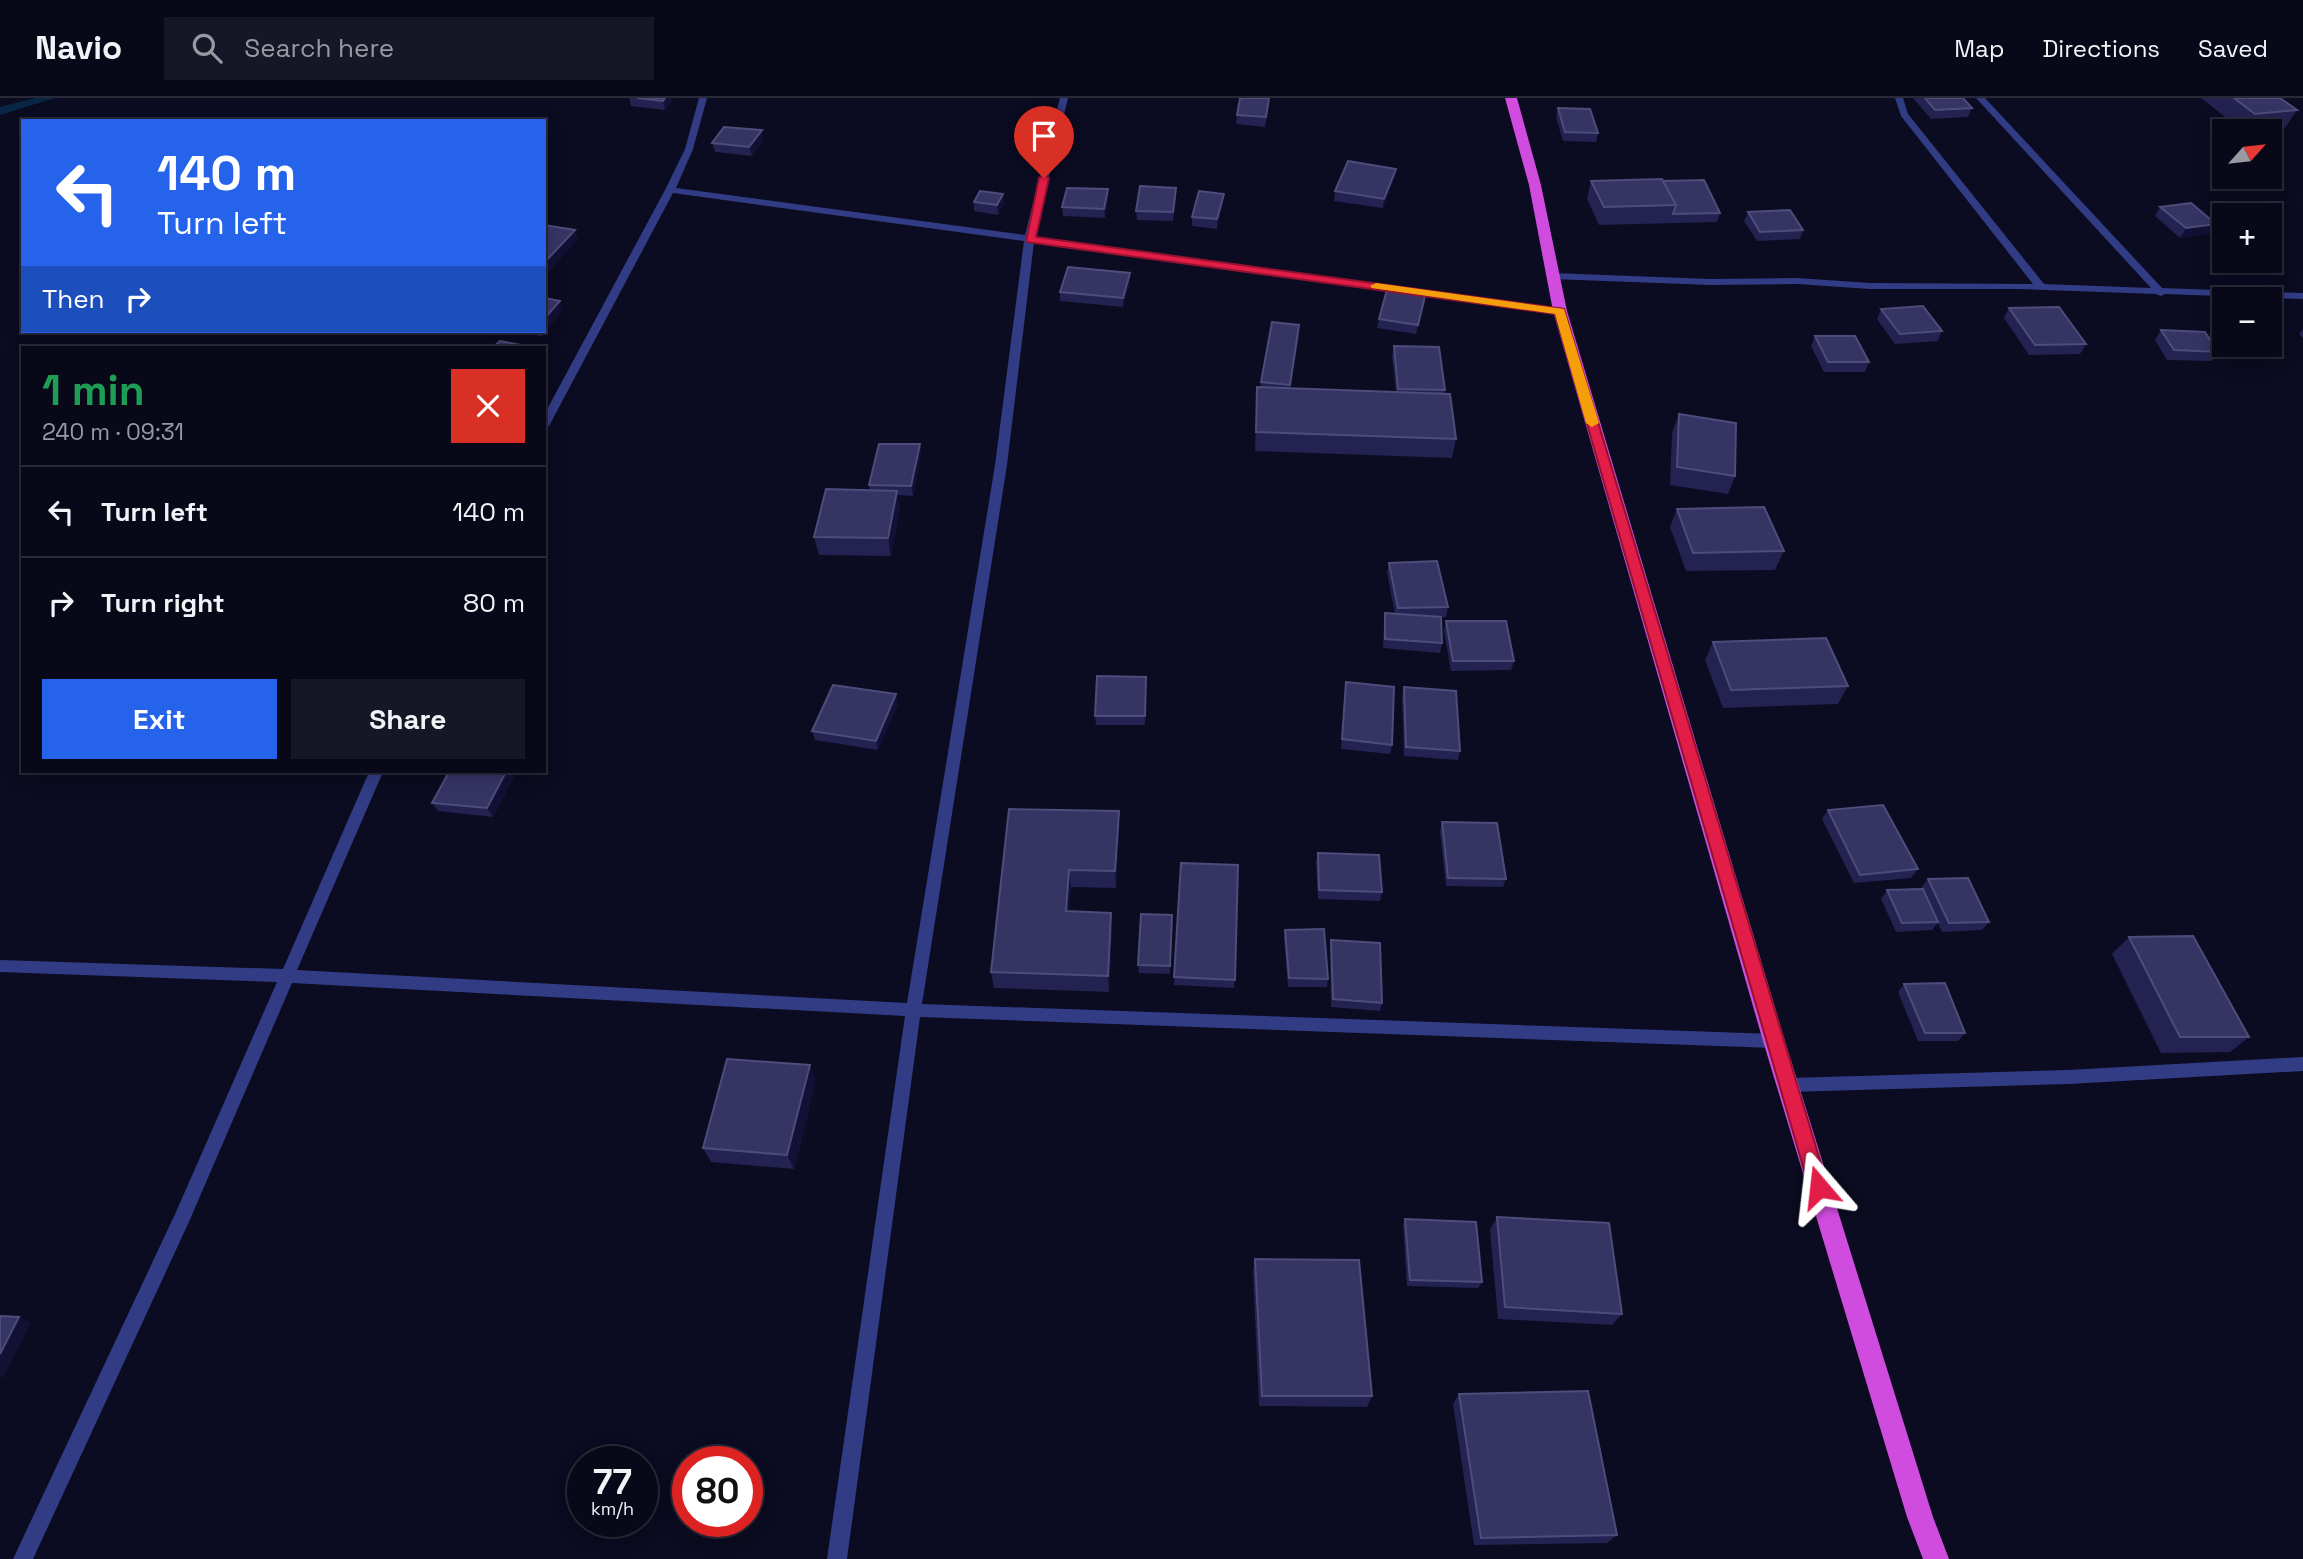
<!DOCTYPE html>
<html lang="en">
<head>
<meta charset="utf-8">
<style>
  body { margin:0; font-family:"Space Grotesk",sans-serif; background:#161626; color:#f1f3f6; height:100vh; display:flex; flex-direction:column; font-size:26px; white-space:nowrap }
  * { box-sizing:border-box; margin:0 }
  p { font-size:23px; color:#989aa2 }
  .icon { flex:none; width:38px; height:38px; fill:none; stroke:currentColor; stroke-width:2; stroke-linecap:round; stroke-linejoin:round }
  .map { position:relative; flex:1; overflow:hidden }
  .side { position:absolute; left:21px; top:248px; width:525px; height:427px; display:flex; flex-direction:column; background:#080819; border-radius:0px; box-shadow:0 4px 18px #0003,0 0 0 2px #292938 }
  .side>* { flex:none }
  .guide { position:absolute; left:21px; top:21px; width:525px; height:214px; border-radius:0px; box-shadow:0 4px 18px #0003,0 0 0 2px #292938; background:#2563eb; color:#fff; overflow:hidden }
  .needle { width:46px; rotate:63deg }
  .tools { position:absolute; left:2212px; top:21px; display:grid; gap:14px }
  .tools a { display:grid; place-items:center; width:70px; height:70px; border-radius:0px; background:#080819; box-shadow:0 4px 18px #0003,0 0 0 2px #292938; font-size:35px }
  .speed { position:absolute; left:567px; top:1348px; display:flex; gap:14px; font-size:35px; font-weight:700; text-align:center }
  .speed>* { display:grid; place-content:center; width:91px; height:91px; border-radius:50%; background:#080819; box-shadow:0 4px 18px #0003,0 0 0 2px #292938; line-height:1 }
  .speed small { font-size:18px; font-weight:400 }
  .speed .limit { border:10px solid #d22; background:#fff; color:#111 }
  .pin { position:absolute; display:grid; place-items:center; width:60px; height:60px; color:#fff; margin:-72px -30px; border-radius:50% 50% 50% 0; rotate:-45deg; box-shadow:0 0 7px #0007 }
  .pin .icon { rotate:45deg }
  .me { position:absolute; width:77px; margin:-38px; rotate:343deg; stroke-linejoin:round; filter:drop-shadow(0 0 5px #0008) }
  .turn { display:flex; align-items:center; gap:24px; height:147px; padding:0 21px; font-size:32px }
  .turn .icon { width:91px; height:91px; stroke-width:2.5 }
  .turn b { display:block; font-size:49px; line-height:60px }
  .then { display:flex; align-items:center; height:66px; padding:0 21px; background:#0003; gap:14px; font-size:26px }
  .round { display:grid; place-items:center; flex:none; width:74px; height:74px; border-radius:0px; background:#161626 }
  .head { display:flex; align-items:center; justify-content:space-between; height:119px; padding:0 21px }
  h1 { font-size:42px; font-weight:700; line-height:52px; color:#1e9e55 }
  .action { display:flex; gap:14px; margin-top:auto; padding:14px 21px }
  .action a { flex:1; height:80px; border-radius:0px; background:#2563eb; color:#fff; font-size:28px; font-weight:700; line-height:80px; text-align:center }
  .action a+a { background:#161626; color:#f1f3f6 }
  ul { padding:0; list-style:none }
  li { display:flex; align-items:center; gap:21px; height:91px; padding:0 21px; border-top:2px solid #292938 }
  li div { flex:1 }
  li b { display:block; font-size:26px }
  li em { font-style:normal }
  header { display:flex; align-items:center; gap:42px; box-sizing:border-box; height:98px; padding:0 35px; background:#080819; border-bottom:2px solid #292938 }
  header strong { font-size:33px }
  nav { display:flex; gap:38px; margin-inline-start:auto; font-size:24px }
  .search { width:490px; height:63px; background:#161626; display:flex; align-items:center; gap:18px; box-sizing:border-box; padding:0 24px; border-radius:0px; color:#989aa2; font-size:26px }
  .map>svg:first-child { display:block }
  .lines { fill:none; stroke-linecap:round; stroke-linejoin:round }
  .stream { fill:#072744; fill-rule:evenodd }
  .minor { fill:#323c84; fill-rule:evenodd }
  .trunk { fill:#d04cde; fill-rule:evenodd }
  .wall { fill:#242250 }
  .shaded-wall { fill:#121135 }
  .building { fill:#363463; stroke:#4d4c7b; stroke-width:2 }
  .route { fill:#e11d48; stroke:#92132f; stroke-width:2 }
  .slow { fill:#f59e0b }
</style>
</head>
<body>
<header>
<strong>Navio</strong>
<div class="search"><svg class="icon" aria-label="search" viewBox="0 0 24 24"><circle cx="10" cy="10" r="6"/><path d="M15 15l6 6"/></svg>Search here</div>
<nav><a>Map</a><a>Directions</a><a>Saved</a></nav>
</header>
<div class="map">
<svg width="2303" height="1461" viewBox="0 0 2303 1461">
  <rect width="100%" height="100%" fill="#0b0b21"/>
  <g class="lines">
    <path class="stream" d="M35,0H55L0,17V9Z"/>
    <g class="minor">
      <path d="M699,0H707L693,51L676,90L1025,137L1060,0H1068L1034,139L1560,210L1565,213L1560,216L1034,144L1007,367L922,906L1774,936L1780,938L1782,943L1780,948L1774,950L920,919L847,1461H827L905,918L292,885L188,1126L33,1461H13L176,1114L277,884L0,874V862L283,871L369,674H383L297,872L907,905L995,367L1024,143L673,95L549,328L544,331V317L665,92L685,51Z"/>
      <path d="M1895,0H1903L1908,16L2044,186L2151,190L1976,0H1985L2162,190L2303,195V201L2165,196L2161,198L2156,196L2018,191H1870L1797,186L1711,187L1552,181L1547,178L1552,175L1711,181L1797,180L1870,185L2033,186L1901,18Z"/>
      <path d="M2303,959V973L2068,986L1788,994L1782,992L1780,987L1782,982L1788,980L2068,972Z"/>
    </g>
    <path class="trunk" d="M1505,0H1517L1541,87L1567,213L1785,943L1933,1419L1949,1461H1923L1907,1419L1763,943L1553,213L1529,87Z"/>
  </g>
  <g class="wall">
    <path d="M629,0H674L665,12L631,8Z"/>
    <path d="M1270,0L1265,29L1236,26L1237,17Z"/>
    <path d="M1913,0H1963L1972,10L1968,19L1931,21Z"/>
    <path d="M2201,0H2280L2297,12L2285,30L2243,33Z"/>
    <path d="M1558,10L1598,35L1596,44L1563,43L1556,19Z"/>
    <path d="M764,41L752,58L715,54L712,45Z"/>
    <path d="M1396,71L1394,80L1383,110L1334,103L1335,93Z"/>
    <path d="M1591,83H1663L1720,115L1717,124L1599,127L1587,101Z"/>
    <path d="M1108,91V101L1105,120L1063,118L1062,109Z"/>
    <path d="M1003,96L1004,105L998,117L974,113V104Z"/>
    <path d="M1176,99L1173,123L1137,122L1136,113Z"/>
    <path d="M1223,105L1217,131L1192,128V119Z"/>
    <path d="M2160,109L2210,136L2180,140L2155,118Z"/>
    <path d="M1748,114L1803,132L1800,141L1757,143L1744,123Z"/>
    <path d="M1130,184L1123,209L1060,203V194Z"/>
    <path d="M1426,194L1416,236L1377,230L1379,221Z"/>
    <path d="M2009,210L2086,246L2080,256L2029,257L2004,220Z"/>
    <path d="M1881,211L1942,233L1938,243L1895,246L1877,221Z"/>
    <path d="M563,212L542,238L504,233H544Z"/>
    <path d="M2303,231V240L2299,236Z"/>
    <path d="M2161,232L2218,254L2212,263L2167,262L2155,242Z"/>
    <path d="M1299,236L1290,291L1396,294L1392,258L1394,248L1445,292L1444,296L1456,341L1452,360L1255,353L1257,290H1261V284Z"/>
    <path d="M1815,238L1869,264L1865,274H1824L1811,248Z"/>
    <path d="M1679,316L1735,378L1728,396L1670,387L1672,335Z"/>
    <path d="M920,346L921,356L913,398L897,397L900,411L891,458L819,457L814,439L870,392L869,387Z"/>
    <path d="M1677,411L1784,453L1775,472L1686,473L1670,429Z"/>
    <path d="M1389,465L1448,509L1446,519H1436L1442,545L1440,555L1383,550L1384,524L1385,515L1395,516L1387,474Z"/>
    <path d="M1446,523L1514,563L1511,572L1451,573L1444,533Z"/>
    <path d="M1713,544L1848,588L1838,606L1723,610L1705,562Z"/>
    <path d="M1146,579L1145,627H1096L1095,618Z"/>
    <path d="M1346,584L1392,647L1390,656L1341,651Z"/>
    <path d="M1404,589L1460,653L1458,662L1404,658L1402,598Z"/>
    <path d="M898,606L878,652L815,642L812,633Z"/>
    <path d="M516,674L493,719L438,713L432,705Z"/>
    <path d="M1009,711L1119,713V731L1116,790L1071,789L1069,813L1112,831L1109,894L994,890L991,874Z"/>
    <path d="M1828,712L1918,771L1911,780L1854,785L1822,721Z"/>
    <path d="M1442,724L1506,781L1503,789L1446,788L1440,733Z"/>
    <path d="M1318,755L1382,794L1380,803L1318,801L1316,763Z"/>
    <path d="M1181,765L1235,882L1234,890L1174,887Z"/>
    <path d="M1928,781L1989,824L1982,832L1942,834L1938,825L1932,832L1896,834L1881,801L1887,792L1921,790Z"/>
    <path d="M1172,817L1170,876L1139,875L1138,867Z"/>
    <path d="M1285,832L1328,881L1327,889H1288L1284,840Z"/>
    <path d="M2129,839L2249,939L2230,954L2161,955L2112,856Z"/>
    <path d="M1331,842L1382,905L1380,913L1331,909L1330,850Z"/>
    <path d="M1904,886L1965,935L1958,943H1918L1898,894Z"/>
    <path d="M816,982L794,1071L711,1064L703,1050Z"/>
    <path d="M1497,1119L1622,1216L1612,1227L1498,1221L1490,1132Z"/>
    <path d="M1405,1121L1482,1184L1478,1190L1407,1188L1403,1127Z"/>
    <path d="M1255,1161L1372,1298L1367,1309L1259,1308L1253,1174Z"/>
    <path d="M1459,1296L1617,1437L1607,1445L1474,1447L1453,1306Z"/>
  </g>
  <g class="shaded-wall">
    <path d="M665,0H674L665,12L663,3Z"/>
    <path d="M762,32L764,41L752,58L749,49Z"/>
    <path d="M1396,71L1394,80L1383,110L1384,101Z"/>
    <path d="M1108,91V101L1105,120L1104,111Z"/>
    <path d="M1003,96L1004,105L998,117L997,107Z"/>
    <path d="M1224,96L1223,105L1217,131V121Z"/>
    <path d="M2216,126L2210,136L2180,140L2186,130Z"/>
    <path d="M575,132L578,141L548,175L544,165Z"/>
    <path d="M1130,175V184L1123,209V200Z"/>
    <path d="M560,203L563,212L542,238L540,233H544V221Z"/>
    <path d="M920,346L921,356L913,398L911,388Z"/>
    <path d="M897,393L900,411L891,458L888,440Z"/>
    <path d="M896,596L898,606L878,652L876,643Z"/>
    <path d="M506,674H516L493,719L487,710Z"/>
    <path d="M1119,713V731L1116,790L1115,773Z"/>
    <path d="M1069,772L1071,789L1068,830L1066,813Z"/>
    <path d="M1111,815L1112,831L1109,894L1108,878Z"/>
    <path d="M810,967L816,982L794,1071L787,1057Z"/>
    <path d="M19,1219L31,1225L3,1280L0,1279V1256Z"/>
  </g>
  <g class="building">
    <path d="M637,0H665L663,3Z"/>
    <path d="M1240,0H1269L1266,19L1237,17Z"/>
    <path d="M1925,0H1963L1972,10L1935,12Z"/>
    <path d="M2234,0H2280L2297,12L2255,16Z"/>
    <path d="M1558,10L1590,11L1598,35L1565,34Z"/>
    <path d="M724,29L762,32L749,49L712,45Z"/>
    <path d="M1348,63L1396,71L1384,101L1335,93Z"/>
    <path d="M1662,81L1676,107L1604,109L1591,83Z"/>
    <path d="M1704,82L1720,115L1673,116L1676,107L1663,83Z"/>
    <path d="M1140,88L1176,90L1173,114L1136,113Z"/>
    <path d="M1067,90L1108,91L1104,111L1062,109Z"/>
    <path d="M980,93L1003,96L997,107L974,104Z"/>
    <path d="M1199,93L1224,96L1217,121L1192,119Z"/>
    <path d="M2191,105L2216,126L2186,130L2160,109Z"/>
    <path d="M1790,112L1803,132L1760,134L1748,114Z"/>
    <path d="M544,127L575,132L544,165Z"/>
    <path d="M1068,169L1130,175L1123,200L1060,194Z"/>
    <path d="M1388,188L1426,194L1418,227L1379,221Z"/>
    <path d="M544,200L560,203L544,221Z"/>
    <path d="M1923,208L1942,233L1900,236L1881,211Z"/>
    <path d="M2059,209L2086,246L2035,247L2009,210Z"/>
    <path d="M1272,224L1299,227L1290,287L1261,284Z"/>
    <path d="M2161,232L2205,234L2218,254L2174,252Z"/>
    <path d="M1815,238H1855L1869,264H1828Z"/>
    <path d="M500,243L536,250H492Z"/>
    <path d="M1394,248L1439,249L1445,292L1398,291Z"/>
    <path d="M1257,289L1450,296L1456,341L1256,334Z"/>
    <path d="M1679,316L1736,325L1735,378L1677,369Z"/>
    <path d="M879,346H920L911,388L869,387Z"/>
    <path d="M826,391L897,393L888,440L814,439Z"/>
    <path d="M1764,409L1784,453L1693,455L1677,411Z"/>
    <path d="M1437,463L1448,509L1398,510L1389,465Z"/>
    <path d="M1385,515L1441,519L1442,545L1385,541Z"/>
    <path d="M1446,523H1506L1514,563H1453Z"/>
    <path d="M1826,540L1848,588L1731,592L1713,544Z"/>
    <path d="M1097,578L1146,579L1145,618H1095Z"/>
    <path d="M1346,584L1394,589L1392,647L1342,641Z"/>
    <path d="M833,587L896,596L876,643L812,633Z"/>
    <path d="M1404,589L1456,593L1460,653L1406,649Z"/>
    <path d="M449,674H506L487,710L432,705Z"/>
    <path d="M1883,707L1918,771L1860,777L1828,712Z"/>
    <path d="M1009,711L1119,713L1115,773L1069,772L1066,813L1111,815L1108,878L991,874Z"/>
    <path d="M1442,724L1497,725L1506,781L1448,780Z"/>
    <path d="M1318,755L1379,757L1382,794L1319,792Z"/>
    <path d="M1181,765L1238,767L1235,882L1174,879Z"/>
    <path d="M1968,780L1989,824L1949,825L1928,781Z"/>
    <path d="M1923,791L1938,824L1902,825L1887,792Z"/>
    <path d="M1141,816L1172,817L1170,868L1138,867Z"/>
    <path d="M1324,831L1328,881L1289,880L1285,832Z"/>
    <path d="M2193,838L2249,939H2180L2129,839Z"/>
    <path d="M1331,842L1380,845L1382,905L1333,901Z"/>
    <path d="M1945,885L1965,935H1925L1904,886Z"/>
    <path d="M727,961L810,967L787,1057L703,1050Z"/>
    <path d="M1497,1119L1609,1125L1622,1216L1505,1209Z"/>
    <path d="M1405,1121L1476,1124L1482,1184L1410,1182Z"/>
    <path d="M1255,1161L1359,1162L1372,1298H1262Z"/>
    <path d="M0,1218L19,1219L0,1256Z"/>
    <path d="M1588,1293L1617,1437L1481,1440L1459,1296Z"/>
  </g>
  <path class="route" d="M1044,77L1049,80L1036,139L1564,211L1828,1089L1825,1095L1819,1098L1812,1095L1809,1089L1555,216L1026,144L1039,80Z"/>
  <path class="slow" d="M1376,185L1564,211L1599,325L1592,329L1586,325L1555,216L1372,190L1370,188Z"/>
</svg>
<div class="tools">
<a><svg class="needle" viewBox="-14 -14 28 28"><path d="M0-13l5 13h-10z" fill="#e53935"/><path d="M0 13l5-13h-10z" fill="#989aa2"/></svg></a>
<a>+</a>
<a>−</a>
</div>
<div class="speed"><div>77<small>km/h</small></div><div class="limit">80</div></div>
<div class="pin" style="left:1044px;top:80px;background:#d93025"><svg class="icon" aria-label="arrive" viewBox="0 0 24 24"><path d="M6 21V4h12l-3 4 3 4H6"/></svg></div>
<svg class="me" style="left:1819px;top:1089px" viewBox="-20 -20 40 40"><path d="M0-17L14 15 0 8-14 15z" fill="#e11d48" stroke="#fff" stroke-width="4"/></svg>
<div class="guide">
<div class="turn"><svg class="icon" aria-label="left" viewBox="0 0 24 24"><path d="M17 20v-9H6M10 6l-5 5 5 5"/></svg><div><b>140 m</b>Turn left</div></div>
<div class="then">Then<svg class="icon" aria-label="right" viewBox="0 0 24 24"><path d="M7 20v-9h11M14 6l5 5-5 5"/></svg></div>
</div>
<section class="side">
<div class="head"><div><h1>1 min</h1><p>240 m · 09:31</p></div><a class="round" style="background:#d93025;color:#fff"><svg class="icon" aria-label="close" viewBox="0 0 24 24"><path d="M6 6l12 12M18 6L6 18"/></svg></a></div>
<ul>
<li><svg class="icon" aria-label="left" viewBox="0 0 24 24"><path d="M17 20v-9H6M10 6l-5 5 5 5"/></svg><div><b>Turn left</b></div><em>140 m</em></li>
<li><svg class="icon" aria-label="right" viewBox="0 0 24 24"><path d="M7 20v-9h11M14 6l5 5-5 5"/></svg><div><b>Turn right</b></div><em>80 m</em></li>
</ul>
<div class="action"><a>Exit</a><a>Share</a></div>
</section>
</div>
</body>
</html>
